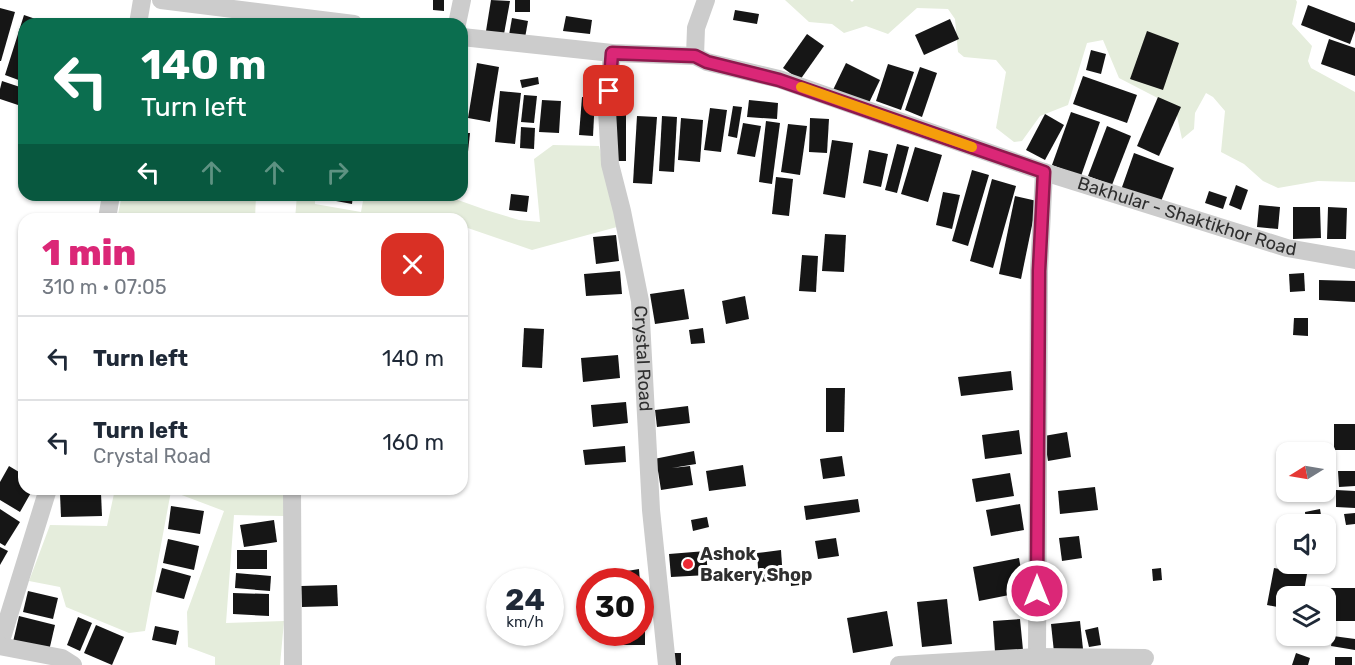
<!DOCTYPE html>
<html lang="en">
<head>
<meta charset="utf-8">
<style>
  body { margin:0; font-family:Rubik,sans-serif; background:#f2f2f3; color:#1f2937; height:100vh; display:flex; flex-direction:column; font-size:22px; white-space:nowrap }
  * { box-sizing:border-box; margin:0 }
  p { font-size:20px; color:#747a83 }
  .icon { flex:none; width:33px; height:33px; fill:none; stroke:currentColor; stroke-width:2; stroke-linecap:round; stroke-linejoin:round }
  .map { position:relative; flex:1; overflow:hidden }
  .panel { position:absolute; left:18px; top:213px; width:450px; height:282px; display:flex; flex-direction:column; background:#fff; border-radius:18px; box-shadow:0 2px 4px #0004 }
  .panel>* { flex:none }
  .hud { position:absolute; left:18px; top:18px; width:450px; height:183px; border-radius:18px; box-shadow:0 2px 4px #0004; background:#0b6e4f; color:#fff; overflow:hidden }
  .needle { width:39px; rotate:259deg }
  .buttons { position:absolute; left:1276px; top:442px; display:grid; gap:12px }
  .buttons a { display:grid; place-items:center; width:60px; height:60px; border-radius:12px; background:#fff; box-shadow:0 2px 4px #0004; font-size:30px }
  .speed { position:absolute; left:486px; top:568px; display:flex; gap:12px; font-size:30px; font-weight:700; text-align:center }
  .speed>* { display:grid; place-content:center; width:78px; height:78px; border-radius:50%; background:#fff; box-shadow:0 2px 4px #0004; line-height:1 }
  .speed small { font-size:15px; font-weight:400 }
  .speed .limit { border:9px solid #d22; background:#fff; color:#111 }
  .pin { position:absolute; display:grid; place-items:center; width:51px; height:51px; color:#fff; margin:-26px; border-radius:12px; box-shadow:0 3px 9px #0006 }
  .me { position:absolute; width:66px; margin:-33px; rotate:0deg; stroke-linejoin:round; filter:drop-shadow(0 0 4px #0008) }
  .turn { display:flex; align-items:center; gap:21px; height:126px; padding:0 24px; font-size:27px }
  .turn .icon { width:78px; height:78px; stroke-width:2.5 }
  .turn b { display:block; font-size:42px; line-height:51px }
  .lanes { display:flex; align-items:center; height:57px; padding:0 24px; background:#0003; justify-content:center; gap:30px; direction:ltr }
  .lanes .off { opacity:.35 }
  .round { display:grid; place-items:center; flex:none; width:63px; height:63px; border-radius:18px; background:#f2f2f3 }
  .head { display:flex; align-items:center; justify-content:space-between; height:102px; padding:0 24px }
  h1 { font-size:36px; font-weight:800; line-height:45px; color:#db2777 }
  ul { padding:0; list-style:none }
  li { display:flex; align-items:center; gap:18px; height:84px; padding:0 24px; border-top:2px solid #e0e1e3 }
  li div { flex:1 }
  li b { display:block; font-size:22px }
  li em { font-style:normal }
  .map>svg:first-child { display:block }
  .green { fill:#e5eddc }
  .building { fill:#161616 }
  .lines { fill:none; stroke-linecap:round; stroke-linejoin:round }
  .minor { stroke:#ccc; stroke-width:18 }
  .route-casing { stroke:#8e194d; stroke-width:15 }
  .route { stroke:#db2777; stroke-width:10 }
  .slow { stroke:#f59e0b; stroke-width:10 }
  .poi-dot { fill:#ed2a35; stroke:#fff; stroke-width:2 }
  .labels { text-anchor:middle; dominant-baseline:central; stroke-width:6; stroke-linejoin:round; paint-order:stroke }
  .street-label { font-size:18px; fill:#2f2f2f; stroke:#fff }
  .poi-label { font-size:18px; font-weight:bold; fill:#2f2f2f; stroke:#fff; text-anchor:start }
</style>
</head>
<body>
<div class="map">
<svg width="1355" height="665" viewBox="0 0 1355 665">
  <rect width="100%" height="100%" fill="#fff"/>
  <g class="green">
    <path d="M785,0H850L852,2L854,0H1296L1297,2L1292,24L1312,46L1308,61L1311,68L1355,92V182L1318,181L1278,188L1263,181L1244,164L1221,152L1225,111L1213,97L1206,93L1195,113L1194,129L1182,139L1175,107L1119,78L1103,40L1087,43L1068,105L1040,116L1022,141L1014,142L996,128L1006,72L996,60L964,57L958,52L955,19L948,9L917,8L888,34L866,26L844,33L832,24L809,22Z"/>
    <path d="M553,145L599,146L617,227L532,250L462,226V219H295L297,195H315V204L361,212L364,195H444L486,210L519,220L540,222L534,159Z"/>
    <path d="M122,195H256L255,219H117Z"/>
    <path d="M115,489H284L285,516L234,515L226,623L284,621L280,665H215V657L188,647L187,612L224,511L171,491L145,631L129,633L66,607L60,587L29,581L50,525L107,526Z"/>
  </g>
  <g class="building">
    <path d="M433,0H444V11L433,10Z"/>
    <path d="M491,0L510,1L504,34L486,31Z"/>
    <rect x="515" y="0" width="15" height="12"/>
    <path d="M1308,5L1355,23V30L1350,44L1301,25Z"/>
    <path d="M0,8L15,12L1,61H0Z"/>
    <path d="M735,10L759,14L757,24L733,20Z"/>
    <path d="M24,15L50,24H24V82L5,75Z"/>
    <path d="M566,16L592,20L590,34L563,31Z"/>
    <path d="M512,18L528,21L525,38L509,35Z"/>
    <path d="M950,19L959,39L924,55L915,35Z"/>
    <path d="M1147,31L1179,43L1163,90L1130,79Z"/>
    <path d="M807,34L824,46L800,80L783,68Z"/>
    <path d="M1329,39L1355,48V76L1321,64Z"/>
    <path d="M1091,50L1106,54L1101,74L1086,70Z"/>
    <path d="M477,63L499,67L490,122L468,118Z"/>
    <path d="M846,63L880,80L866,109L832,92Z"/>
    <path d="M888,64L914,72L901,110L876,101Z"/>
    <path d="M920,67L937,73L922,117L905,110Z"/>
    <path d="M1083,76L1137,95L1127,123L1073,104Z"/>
    <path d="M538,77L539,84L522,88L520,80Z"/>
    <path d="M2,81L23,88L18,105L0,99V89Z"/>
    <path d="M500,91L521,93L515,144L495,142Z"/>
    <path d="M524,95L537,96L534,123L521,122Z"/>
    <path d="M582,97L595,98L593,136L579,135Z"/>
    <path d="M1158,97L1181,107L1159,156L1137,146Z"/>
    <path d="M542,100L561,101L559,133L539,132Z"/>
    <path d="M749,100L778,103L777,119L747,117Z"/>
    <path d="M733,106L742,107L737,138L728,136Z"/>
    <path d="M710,108L727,110L721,152L704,150Z"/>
    <rect x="612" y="110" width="14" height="51"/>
    <path d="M1071,112L1100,122L1081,176L1052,165Z"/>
    <path d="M1045,114L1064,125L1045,160L1026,150Z"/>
    <path d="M637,116L657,117L652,184L633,183Z"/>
    <path d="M662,116L677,117L674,172L659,171Z"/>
    <path d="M681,118L703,120L700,162L678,160Z"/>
    <path d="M810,118L829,119L827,153L809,152Z"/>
    <path d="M766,121L780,123L772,184L759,182Z"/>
    <path d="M743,123L761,126L755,157L737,154Z"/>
    <path d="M788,124L807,126L800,175L781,172Z"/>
    <path d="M1107,126L1131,136L1112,185L1088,176Z"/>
    <path d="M521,127L535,128L534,149L520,148Z"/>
    <path d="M462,133H470L466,170L462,169Z"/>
    <path d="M832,140L853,143L845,198L823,194Z"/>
    <path d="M897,144L909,147L897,193L885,190Z"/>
    <path d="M915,147L942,155L928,202L901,194Z"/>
    <path d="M869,150L888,154L881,187L863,183Z"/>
    <path d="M1134,153L1174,168L1160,204L1121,190Z"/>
    <path d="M972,170L989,175L968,246L952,241Z"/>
    <path d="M776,177L793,179L789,216L772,214Z"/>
    <path d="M992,179L1016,186L993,268L970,261Z"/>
    <path d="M1236,185L1248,190L1241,210L1229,205Z"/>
    <path d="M1209,191L1227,197L1223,209L1205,203Z"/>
    <path d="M943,192L960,195L952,229L936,225Z"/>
    <path d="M511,194L529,196L527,212L509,210Z"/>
    <path d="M320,195H353L352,204L320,198Z"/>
    <path d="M1015,196L1037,201L1021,279L999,274Z"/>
    <path d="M1259,205L1280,207L1278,229L1257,227Z"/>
    <path d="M1293,207H1320L1321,238L1293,239Z"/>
    <path d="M1328,207L1347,208L1346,239H1327Z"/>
    <path d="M260,215L290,217V219H260Z"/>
    <path d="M825,234L846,235L844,272L822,271Z"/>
    <path d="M616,235L619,261L596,264L593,237Z"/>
    <path d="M802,255L818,256L816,292L799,291Z"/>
    <path d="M620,271L622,294L586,296L584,274Z"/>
    <path d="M1304,273L1305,291L1290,292L1289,274Z"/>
    <path d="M1319,280L1355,281V302L1319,300Z"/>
    <path d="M684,289L689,319L655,324L650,294Z"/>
    <path d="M745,296L749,319L726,324L722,301Z"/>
    <path d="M1294,318H1308V336L1293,335Z"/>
    <path d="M524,328L544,329L542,368L522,367Z"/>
    <path d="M703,328L705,343L691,344L689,330Z"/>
    <path d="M618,355L620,378L583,382L581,358Z"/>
    <path d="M1011,371L1013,390L961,396L958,377Z"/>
    <path d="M826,388H845L844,432H826Z"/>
    <path d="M626,402L628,423L593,427L591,405Z"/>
    <path d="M688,406L690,423L657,427L655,410Z"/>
    <rect x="1334" y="424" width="21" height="26"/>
    <path d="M1019,430L1022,454L985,459L982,435Z"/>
    <path d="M1067,432L1071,457L1048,461L1044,436Z"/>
    <path d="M625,446L626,462L585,465L583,450Z"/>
    <path d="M694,451L696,464L672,468L690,466L693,485L661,490L658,471H657L654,459Z"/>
    <path d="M842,456L845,476L823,479L820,459Z"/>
    <path d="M743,465L746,486L709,491L706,471Z"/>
    <path d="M9,466L24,475V489H33L20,512L0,500V482Z"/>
    <path d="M1338,471H1355V486L1339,487Z"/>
    <path d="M1010,473L1014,496L976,502L972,479Z"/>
    <path d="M1095,487L1098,510L1060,514L1058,491Z"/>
    <path d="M1336,490L1355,491V508L1336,507Z"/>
    <path d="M1303,492H1320V501L1302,499Z"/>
    <path d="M101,493L102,516L61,517L60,494Z"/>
    <path d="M858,499L860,512L806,520L804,506Z"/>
    <path d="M1020,504L1024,530L991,536L986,510Z"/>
    <path d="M171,506L204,511L200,534L168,529Z"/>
    <path d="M0,509L20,522L5,546L0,543Z"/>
    <path d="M1320,509L1322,521L1306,523L1305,512Z"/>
    <path d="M1355,513V524L1346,525L1344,514Z"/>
    <path d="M707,517L709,527L693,531L691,520Z"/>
    <path d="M274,520L277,542L244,547L240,525Z"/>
    <path d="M1079,536L1082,558L1062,561L1059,538Z"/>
    <path d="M836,538L839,556L818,559L815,541Z"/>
    <path d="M168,539L199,546L194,570L163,563Z"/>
    <path d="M0,547L8,551L0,565Z"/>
    <rect x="237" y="550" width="30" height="19"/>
    <path d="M781,550L783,580L759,582L757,553Z"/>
    <path d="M706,551L708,575L671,577L669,554Z"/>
    <path d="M1019,558L1025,592L979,601L973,567Z"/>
    <path d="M162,568L191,576L184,599L156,592Z"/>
    <path d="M1161,568L1162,580L1153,581L1152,569Z"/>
    <path d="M1274,568L1307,574L1303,597H1287V609L1267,605Z"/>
    <path d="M639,569L640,582H610L609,574Z"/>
    <path d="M806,570L808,584L791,586L790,573Z"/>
    <path d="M236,573L271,576L270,591L235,588Z"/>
    <path d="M337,585L338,606L302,607L301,586Z"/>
    <path d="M1320,588H1355V621H1326V597H1320Z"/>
    <path d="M28,591L58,598L53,619L23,612Z"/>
    <path d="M233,593L269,594V616L233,614Z"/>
    <path d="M947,599L952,644L922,647L917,602Z"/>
    <path d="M887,611L893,646L853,653L847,618Z"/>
    <path d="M19,616L55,625L49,651L13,642Z"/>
    <path d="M78,617L92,623L80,651L67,645Z"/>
    <path d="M1020,619L1023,650L995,652L993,621Z"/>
    <path d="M1080,621L1083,649L1054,652L1051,624Z"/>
    <path d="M640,622H645V645H613V633H640Z"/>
    <path d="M96,625L124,637L112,665L84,653Z"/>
    <path d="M155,626L179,631L176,645L152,640Z"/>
    <path d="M1098,627L1101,645L1089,647L1085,630Z"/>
    <path d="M1302,636H1315V646H1301Z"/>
    <path d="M1333,636L1355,639V650L1331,646Z"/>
    <rect x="669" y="653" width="12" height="12"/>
    <path d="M1296,653L1310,658L1308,665H1292Z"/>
    <rect x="1335" y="657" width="17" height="8"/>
  </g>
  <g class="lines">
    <g class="minor">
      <path d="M161,0L354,24"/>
      <path d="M138,24L142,0"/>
      <path d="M457,24L462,0"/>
      <path id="s1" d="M462,37L612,53L695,56L707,62L779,79L1044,172L1287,248L1355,260"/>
      <path id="s2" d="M612,53L607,110L610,164L622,211L640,301L651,510L667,665"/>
      <path d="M695,56L696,28L706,0"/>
      <path d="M107,219L111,195"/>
      <path d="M292,489L293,665"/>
      <path d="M0,644L48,489"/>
      <path d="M0,646L62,658L73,665"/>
      <path d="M1037,657L1039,271L1044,172"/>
      <path d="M899,665L1037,657L1145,658"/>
    </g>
  </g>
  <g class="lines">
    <defs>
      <path id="route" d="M609,91L612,53L695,56L707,62L779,80L1044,172L1039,271L1037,591"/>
    </defs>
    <use href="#route" class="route-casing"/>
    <use href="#route" class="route"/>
    <path class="slow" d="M801,87L972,147"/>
  </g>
  <circle class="poi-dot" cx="688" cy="564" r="6"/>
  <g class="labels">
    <g class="street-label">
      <text stroke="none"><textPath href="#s1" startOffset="752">Bakhular - Shaktikhor Road</textPath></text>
      <text stroke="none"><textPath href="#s2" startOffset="309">Crystal Road</textPath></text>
    </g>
    <g class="poi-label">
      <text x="700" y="554">Ashok<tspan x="700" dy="21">Bakery Shop</tspan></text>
    </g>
  </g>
</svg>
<div class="buttons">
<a><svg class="needle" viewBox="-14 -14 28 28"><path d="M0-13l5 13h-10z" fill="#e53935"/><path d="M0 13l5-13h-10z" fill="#747a83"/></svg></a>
<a><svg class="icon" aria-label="sound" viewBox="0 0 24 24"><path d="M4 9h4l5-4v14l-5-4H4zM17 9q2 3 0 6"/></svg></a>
<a><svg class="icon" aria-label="layers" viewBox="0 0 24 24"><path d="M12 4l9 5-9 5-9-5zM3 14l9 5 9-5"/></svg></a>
</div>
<div class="speed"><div>24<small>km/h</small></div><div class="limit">30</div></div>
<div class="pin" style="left:609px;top:91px;background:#d93025"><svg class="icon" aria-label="arrive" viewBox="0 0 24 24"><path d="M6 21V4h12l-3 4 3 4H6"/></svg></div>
<svg class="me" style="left:1037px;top:591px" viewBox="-20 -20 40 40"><circle r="17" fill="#db2777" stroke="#fff" stroke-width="3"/><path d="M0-11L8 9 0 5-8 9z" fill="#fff"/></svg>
<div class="hud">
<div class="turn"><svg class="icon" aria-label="left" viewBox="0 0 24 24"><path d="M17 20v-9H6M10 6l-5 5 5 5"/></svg><div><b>140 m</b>Turn left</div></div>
<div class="lanes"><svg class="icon" aria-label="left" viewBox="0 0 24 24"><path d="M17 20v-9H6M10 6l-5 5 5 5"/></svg><svg class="icon off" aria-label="ahead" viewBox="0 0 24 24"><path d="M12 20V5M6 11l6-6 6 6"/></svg><svg class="icon off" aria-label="ahead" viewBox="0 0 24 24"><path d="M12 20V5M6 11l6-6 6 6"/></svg><svg class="icon off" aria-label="right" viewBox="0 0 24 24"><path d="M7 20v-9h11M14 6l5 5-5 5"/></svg></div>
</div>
<section class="panel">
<div class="head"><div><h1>1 min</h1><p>310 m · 07:05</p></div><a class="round" style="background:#d93025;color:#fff"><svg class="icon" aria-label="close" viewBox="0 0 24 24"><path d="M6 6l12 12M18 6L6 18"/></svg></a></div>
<ul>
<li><svg class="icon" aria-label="left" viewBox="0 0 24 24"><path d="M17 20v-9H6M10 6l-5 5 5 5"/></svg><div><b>Turn left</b></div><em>140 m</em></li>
<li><svg class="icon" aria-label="left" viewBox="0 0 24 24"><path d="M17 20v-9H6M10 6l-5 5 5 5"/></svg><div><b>Turn left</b><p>Crystal Road</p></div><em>160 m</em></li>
</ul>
</section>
</div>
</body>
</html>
